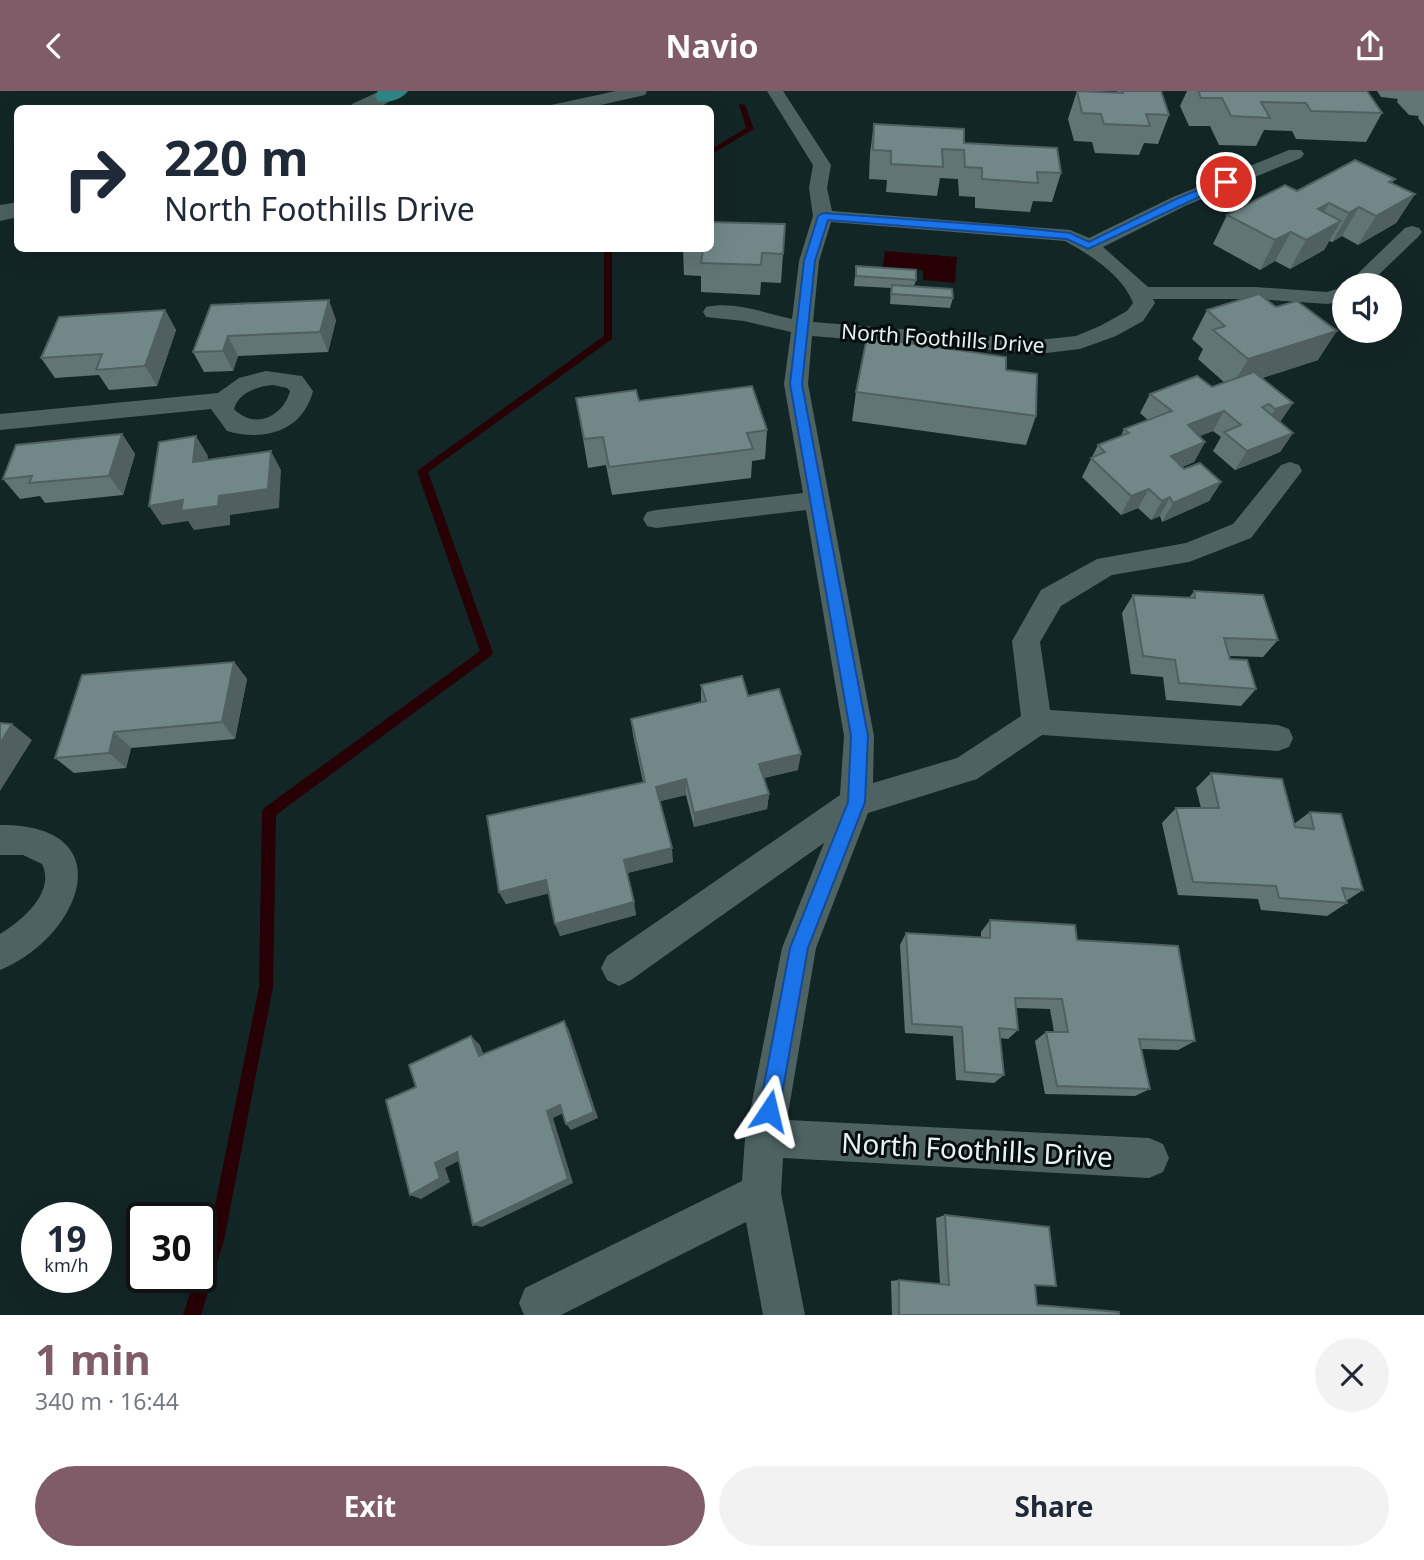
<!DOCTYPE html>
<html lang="en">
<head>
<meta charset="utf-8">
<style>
  body { margin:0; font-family:"Noto Sans",sans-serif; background:#f2f2f3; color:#1f2937; height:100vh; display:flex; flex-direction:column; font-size:26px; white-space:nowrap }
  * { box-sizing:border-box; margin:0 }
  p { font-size:23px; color:#747a83 }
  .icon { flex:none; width:38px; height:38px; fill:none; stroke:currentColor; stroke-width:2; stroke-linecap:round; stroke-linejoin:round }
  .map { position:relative; height:1224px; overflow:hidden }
  .side { display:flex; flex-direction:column; background:#fff; flex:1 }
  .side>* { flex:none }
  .top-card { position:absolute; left:14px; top:14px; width:700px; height:147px; border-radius:10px; box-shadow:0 7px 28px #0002; background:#fff; color:#1f2937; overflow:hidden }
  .fabs { position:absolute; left:1332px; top:182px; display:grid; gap:14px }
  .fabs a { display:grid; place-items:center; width:70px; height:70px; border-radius:50%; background:#fff; box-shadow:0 7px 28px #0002; font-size:35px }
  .speed { position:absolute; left:21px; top:1111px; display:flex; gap:14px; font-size:35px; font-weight:700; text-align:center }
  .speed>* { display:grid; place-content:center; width:91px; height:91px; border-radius:50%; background:#fff; box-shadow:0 7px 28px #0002; line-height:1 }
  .speed small { font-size:18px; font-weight:400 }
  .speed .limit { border:4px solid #111; border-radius:10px; background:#fff; color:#111 }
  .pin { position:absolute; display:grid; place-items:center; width:60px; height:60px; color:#fff; margin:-30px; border:4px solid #fff; border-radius:50%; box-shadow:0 2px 7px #0007 }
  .me { position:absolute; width:77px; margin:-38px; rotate:10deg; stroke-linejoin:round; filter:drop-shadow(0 0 5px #0008) }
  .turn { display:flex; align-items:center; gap:24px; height:147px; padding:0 35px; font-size:32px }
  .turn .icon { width:91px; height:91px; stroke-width:2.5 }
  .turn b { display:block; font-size:49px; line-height:60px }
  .round { display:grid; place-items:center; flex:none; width:74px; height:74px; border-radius:37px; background:#f2f2f3 }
  .head { display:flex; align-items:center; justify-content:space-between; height:119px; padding:0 35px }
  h1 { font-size:42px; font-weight:700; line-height:52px; color:#7f5c68 }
  .button { display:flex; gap:14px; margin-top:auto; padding:14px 35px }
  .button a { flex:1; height:80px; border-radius:42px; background:#7f5c68; color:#fff; font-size:28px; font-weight:700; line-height:80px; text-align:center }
  .button a+a { background:#f2f2f3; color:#1f2937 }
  header { display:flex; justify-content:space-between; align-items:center; height:91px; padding:0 35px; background:#7f5c68; color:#fff; font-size:32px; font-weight:700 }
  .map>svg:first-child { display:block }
  .water { fill:#270006 }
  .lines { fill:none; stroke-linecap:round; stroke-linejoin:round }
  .stream { fill:#270006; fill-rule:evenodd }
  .street { fill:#4e6262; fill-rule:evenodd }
  .secondary { fill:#4e6262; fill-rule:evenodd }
  .primary { fill:#2f8788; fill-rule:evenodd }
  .wall { fill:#627575 }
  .shaded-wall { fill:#505f5f }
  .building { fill:#728888; stroke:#505f5f; stroke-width:2 }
  .route { fill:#1a73e8; stroke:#114b97; stroke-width:2 }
  .labels { text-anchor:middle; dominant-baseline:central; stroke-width:6; stroke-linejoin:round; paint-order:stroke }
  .far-street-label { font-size:21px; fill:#e7f2f2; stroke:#060d0d }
  .near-street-label { font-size:28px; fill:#e7f2f2; stroke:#060d0d }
</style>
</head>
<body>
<header><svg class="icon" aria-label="back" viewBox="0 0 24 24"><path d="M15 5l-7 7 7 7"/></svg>Navio<svg class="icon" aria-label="share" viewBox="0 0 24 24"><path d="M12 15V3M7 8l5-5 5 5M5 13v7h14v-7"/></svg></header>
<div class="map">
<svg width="1424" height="1224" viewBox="0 0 1424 1224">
  <rect width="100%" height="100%" fill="#132626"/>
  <path class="water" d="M885,160L957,166L955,192L923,189V179L902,177L901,183L882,181Z"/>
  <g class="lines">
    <g class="stream">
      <path d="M739,13L745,14L754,38L710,64V59L746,37Z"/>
      <path d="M604,158H612V248L428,381L493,562L491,565L276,724L273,896L224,1149L201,1224H183L195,1186H201V1168L208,1149L259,896L262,721L264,717L480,560L417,380L604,245Z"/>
    </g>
    <g class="street">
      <path d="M616,0H647L645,4L583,18H549L551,14Z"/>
      <path d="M767,0H783L831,74L827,97L832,120L1070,139L1089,147L1173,106L1289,59H1301L1304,63L1301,67L1187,114L1103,156L1148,196H1256L1327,201L1344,196V209L1328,213L1256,208H1153L1155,212L1143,230L1116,245L1080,258L1038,263L812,245L808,293L874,645L873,692L957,667L1021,625L1012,550L1041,499L1097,468L1186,452L1233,433L1281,374L1290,371L1299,374L1302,380L1251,447L1189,471L1112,484L1061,515L1040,551L1050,619L1278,634L1289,638L1293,647L1289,656L1278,660L1042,644L977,688L868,722L816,857L787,1029L1149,1047L1163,1053L1169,1067L1163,1081L1149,1087L783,1067L781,1102L805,1224H763L746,1131L561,1224H524L519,1212L525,1197L742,1090L745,1047L782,857L824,752L631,889L619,895L607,889L601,877L607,865L840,704L844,645L806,419L656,437L647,435L643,428L647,421L656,419L803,402L784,293L791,241L744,230L706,226L703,221L706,216C734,210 765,222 792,228L799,170L813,125L809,97L813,74ZM831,131L1065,150C1091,164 1123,185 1133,212L1127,220L1100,235L1076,245L1038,249L813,231L819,170Z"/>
      <path d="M1412,135L1419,137L1422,141L1419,145L1368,194H1346L1405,137Z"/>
      <path d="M266,280L302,285L313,300C303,340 264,351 227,340L211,318L0,339V323L218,302L239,287ZM273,294L287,297L290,300C283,326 254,339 234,318C238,302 258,295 273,294Z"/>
      <path d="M0,734C124,733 82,846 0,879V843C22,830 56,801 42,773L23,764H0Z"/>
    </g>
    <g class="secondary">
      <path d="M380,0H394L397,5L378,18H349L352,13Z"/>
      <path d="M18,111V126L0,130V114Z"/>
    </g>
    <path class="primary" d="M378,0H408C401,9 389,12 378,10L375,5Z"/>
  </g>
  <g class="wall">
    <path d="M1077,0L1117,2V0H1161L1169,24L1158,53L1144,52L1139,64L1095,62L1092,51L1074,50L1068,28Z"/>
    <path d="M1187,0H1367L1382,22L1366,51L1296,48L1292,40L1264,39L1256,55L1219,54L1210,35H1189L1180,15Z"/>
    <path d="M1377,0H1424V35L1418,27L1419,25L1409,24L1397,11L1398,8L1381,6Z"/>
    <path d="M874,33L964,52L1061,82L1052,111L1033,110L1030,121L975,117V106L959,105L958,88L940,87L937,105L886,101L887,89L869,88L870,62Z"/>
    <path d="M1395,88L1392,92L1415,103L1396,132L1358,154L1342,145L1332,151L1329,150L1324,159L1290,178L1275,170L1260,179L1213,153L1227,124L1297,100Z"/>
    <path d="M785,133L781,192L761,191L760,204L701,201V185L684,184L683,158H710Z"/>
    <path d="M856,175L916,189L914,195L953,207L950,217L890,213L891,197L854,195Z"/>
    <path d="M211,214L336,229L328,261L238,265L233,280L204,281L193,261Z"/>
    <path d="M165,219L176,239L157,295L109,299L99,284L55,287L41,267Z"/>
    <path d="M1207,219L1318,269L1262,287L1293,312L1280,331L1293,342L1280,361L1235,379L1213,360L1221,346L1213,340L1199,345L1205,351L1194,371L1182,376L1184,378L1221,391L1209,410L1162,431L1160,425L1151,429L1138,417L1121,424L1082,386L1098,354L1121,345L1124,338L1148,329L1140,322L1150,303L1212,296L1225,292L1198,268L1203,258L1192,248Z"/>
    <path d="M1006,279L1036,325L1026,354L852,330L856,301Z"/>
    <path d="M576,307L639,310L767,339L765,368L752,370L751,387L612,404L606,374L588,377Z"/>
    <path d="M122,343L135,363L123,404L45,412L40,405L20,408L3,388Z"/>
    <path d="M1194,500L1278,549L1263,566L1229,565L1230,568L1256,598L1241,615L1166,609L1163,586L1131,583L1122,522L1133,504L1189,507Z"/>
    <path d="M234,571L247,588L235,648L131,657L126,677L74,682L55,667Z"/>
    <path d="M701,594L748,605L798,679L764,687L769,703L767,718L694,736L686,704L660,710L673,771L627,782L636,824L560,845L549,802L506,813L499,801L643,691L633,644L631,628L701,611Z"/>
    <path d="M1211,682L1294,733L1310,721L1363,799L1346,810L1347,812L1327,825L1261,819L1258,808L1178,804L1162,732L1176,717H1201L1196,697Z"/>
    <path d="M990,829L1077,849L1195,950L1178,959L1141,958L1150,998L1135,1005L1045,1003L1035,950L1046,941H1054L1050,918L1016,917L1018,939L1008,948L1000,947L1004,984L994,992L956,989L953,945L905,942L900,854L906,842L981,847V841Z"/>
    <path d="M945,1124L1056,1195H1035L1037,1214L1119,1224H892L891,1190L899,1189L940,1193L936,1127Z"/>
  </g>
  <g class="shaded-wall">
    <path d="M1415,103L1396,132L1358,154L1376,125Z"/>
    <path d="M1329,112L1313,141L1318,118Z"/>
    <path d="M1359,116L1342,145L1332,151L1349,122Z"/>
    <path d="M1341,130L1324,159L1290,178L1306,149Z"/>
    <path d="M1291,141L1275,170L1260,179L1275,149Z"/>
    <path d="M329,209L336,229L328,261L320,241Z"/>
    <path d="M165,219L176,239L157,295L145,275Z"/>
    <path d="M1337,240L1318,269L1231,297L1248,268Z"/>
    <path d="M228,245L238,265L233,280L223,260Z"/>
    <path d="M1293,312L1280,331L1262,338L1275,318Z"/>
    <path d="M1224,320L1213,340L1177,354L1188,334Z"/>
    <path d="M1293,342L1280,361L1235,379L1247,360Z"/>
    <path d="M122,343L135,363L123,404L109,385Z"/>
    <path d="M196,345L208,365L205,390L193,371Z"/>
    <path d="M1205,351L1194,371L1161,385L1171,365Z"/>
    <path d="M271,360L281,379L279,417L230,424V434L194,439L188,430L162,434L149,415Z"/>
    <path d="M1221,391L1209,410L1162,431L1173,412Z"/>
    <path d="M1149,398L1138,417L1121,424L1131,405Z"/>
    <path d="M1170,406L1160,425L1151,429L1162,410Z"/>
    <path d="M234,571L247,588L235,648L222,631Z"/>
    <path d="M12,633L32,649L0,700V652Z"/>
    <path d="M114,641L131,657L126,677L109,662Z"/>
    <path d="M801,663L798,679L758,688L759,673Z"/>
    <path d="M686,688V704L657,711L656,696Z"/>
    <path d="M769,703L767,718L694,736V722Z"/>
    <path d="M672,757L673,771L627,782L624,769Z"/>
    <path d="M546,789L551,802L506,813L499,801Z"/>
    <path d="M634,811L636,824L560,845L555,833Z"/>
    <path d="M564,930L569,939L598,1027L571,1039L566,1033Z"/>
    <path d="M471,945L480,954L487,973L479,965Z"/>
    <path d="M560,1014L566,1021L553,1027L573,1092L482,1136L473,1134L547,1020Z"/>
    <path d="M457,1061L466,1066L445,1077L450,1091L421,1108L410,1104L435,1072Z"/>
  </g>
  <g class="building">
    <path d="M1077,0L1123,2L1122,0H1161L1169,24L1146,23L1150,35L1104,33L1101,23L1082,22Z"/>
    <path d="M1198,0H1367L1382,22L1311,20L1306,12L1261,11L1270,27L1231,25L1222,7H1201Z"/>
    <path d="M874,33L964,38V52L1057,57L1061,82L1037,81L1038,92L982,88V77L965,76L964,59L942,58L943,76L891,73V60L873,59Z"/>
    <path d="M1355,69L1395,88L1389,91L1415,103L1376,125L1359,116L1349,122L1329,112L1318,118L1341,130L1306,149L1291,141L1275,149L1227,124L1285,94L1297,100Z"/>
    <path d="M710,131L785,133L783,163L762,162L761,174L701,172L703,158H710Z"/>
    <path d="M856,175L916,179V189L856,185Z"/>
    <path d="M892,194L952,198L953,207L891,203Z"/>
    <path d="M1259,203L1276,216L1297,210L1337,240L1248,268L1213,239L1225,235L1207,219Z"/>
    <path d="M329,209L320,241L228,245L223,260L193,261L211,214Z"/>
    <path d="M165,219L145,275L96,279L102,263L41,267L59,226Z"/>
    <path d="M867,246L1006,266V279L1037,283L1036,325L856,301Z"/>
    <path d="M1254,281L1293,312L1275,318L1269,313L1262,316L1293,342L1247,360L1224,341L1241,334L1224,320L1188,334L1205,351L1171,365L1184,378L1200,372L1221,391L1173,412L1170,406L1162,410L1149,398L1131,405L1091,367L1105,361L1098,354L1129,342L1124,338L1172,320L1150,303L1197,285L1212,296Z"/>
    <path d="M752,295L767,339L747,342L753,358L609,376L603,346L584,348L576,307L636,299L639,310Z"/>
    <path d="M122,343L109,385L29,392L32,385L3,388L16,354Z"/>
    <path d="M196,345L193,371L271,360L268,398L219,405L218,415L181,420L183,409L149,415L159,351Z"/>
    <path d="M1194,500L1263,504L1278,549L1224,547L1230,568L1247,569L1256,598L1179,592L1175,569L1143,565L1133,504L1195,507Z"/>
    <path d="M234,571L222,631L114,641L109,662L55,667L82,584Z"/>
    <path d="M742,585L748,605L779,598L801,663L759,673L769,703L694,722L686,688L656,696L672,757L624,769L634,811L555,833L546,789L499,801L487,725L645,691L631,628L706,610L701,594Z"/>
    <path d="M0,632L12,633L0,652Z"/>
    <path d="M1211,682L1282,688L1295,736L1314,738L1310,721L1341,723L1363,799L1342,797L1347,812L1279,807L1276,795L1193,791L1176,717H1219Z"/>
    <path d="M990,829L1075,834L1077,849L1178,855L1195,950L1139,948L1150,998L1057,995L1046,941H1068L1062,908L1015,907L1018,939L999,937L1004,984L965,981L962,936L912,933L906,842L990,847Z"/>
    <path d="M564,930L594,1021L566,1033L560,1014L547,1020L568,1088L473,1134L457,1061L435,1072L440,1087L410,1104L386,1009L416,996L409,974L471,945L479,965Z"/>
    <path d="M945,1124L1049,1136L1056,1195L1035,1194L1037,1214L1119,1221V1224H899V1189L949,1194Z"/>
  </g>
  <path class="route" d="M1222,89L1231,91L1088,158L1067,148L828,129L815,170L802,293L868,645L865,711L808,857L779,1020L776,1027L769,1030L762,1027L759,1020L790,857L848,711L851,645L790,293L804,170L818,125L823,122L1003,135L1070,142L1089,151L1176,108Z"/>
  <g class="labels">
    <g class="far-street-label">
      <text transform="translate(943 247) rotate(4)">North Foothills Drive</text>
    </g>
    <g class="near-street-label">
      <text transform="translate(977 1058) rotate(3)">North Foothills Drive</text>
    </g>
  </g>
</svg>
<div class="fabs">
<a><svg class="icon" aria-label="sound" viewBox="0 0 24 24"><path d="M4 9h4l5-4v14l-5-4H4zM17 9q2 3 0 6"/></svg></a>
</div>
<div class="speed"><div>19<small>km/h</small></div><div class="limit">30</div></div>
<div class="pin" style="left:1226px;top:91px;background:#d93025"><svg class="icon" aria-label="arrive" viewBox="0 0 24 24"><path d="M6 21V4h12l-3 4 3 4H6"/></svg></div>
<svg class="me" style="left:769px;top:1020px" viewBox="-20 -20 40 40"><path d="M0-17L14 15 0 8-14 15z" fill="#1a73e8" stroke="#fff" stroke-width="4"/></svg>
<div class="top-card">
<div class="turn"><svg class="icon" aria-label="right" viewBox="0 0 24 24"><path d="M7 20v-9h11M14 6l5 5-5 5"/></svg><div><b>220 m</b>North Foothills Drive</div></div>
</div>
</div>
<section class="side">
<div class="head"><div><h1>1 min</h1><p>340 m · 16:44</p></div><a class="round"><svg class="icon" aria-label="close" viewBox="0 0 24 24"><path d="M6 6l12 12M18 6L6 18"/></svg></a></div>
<div class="button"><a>Exit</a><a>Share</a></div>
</section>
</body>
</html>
